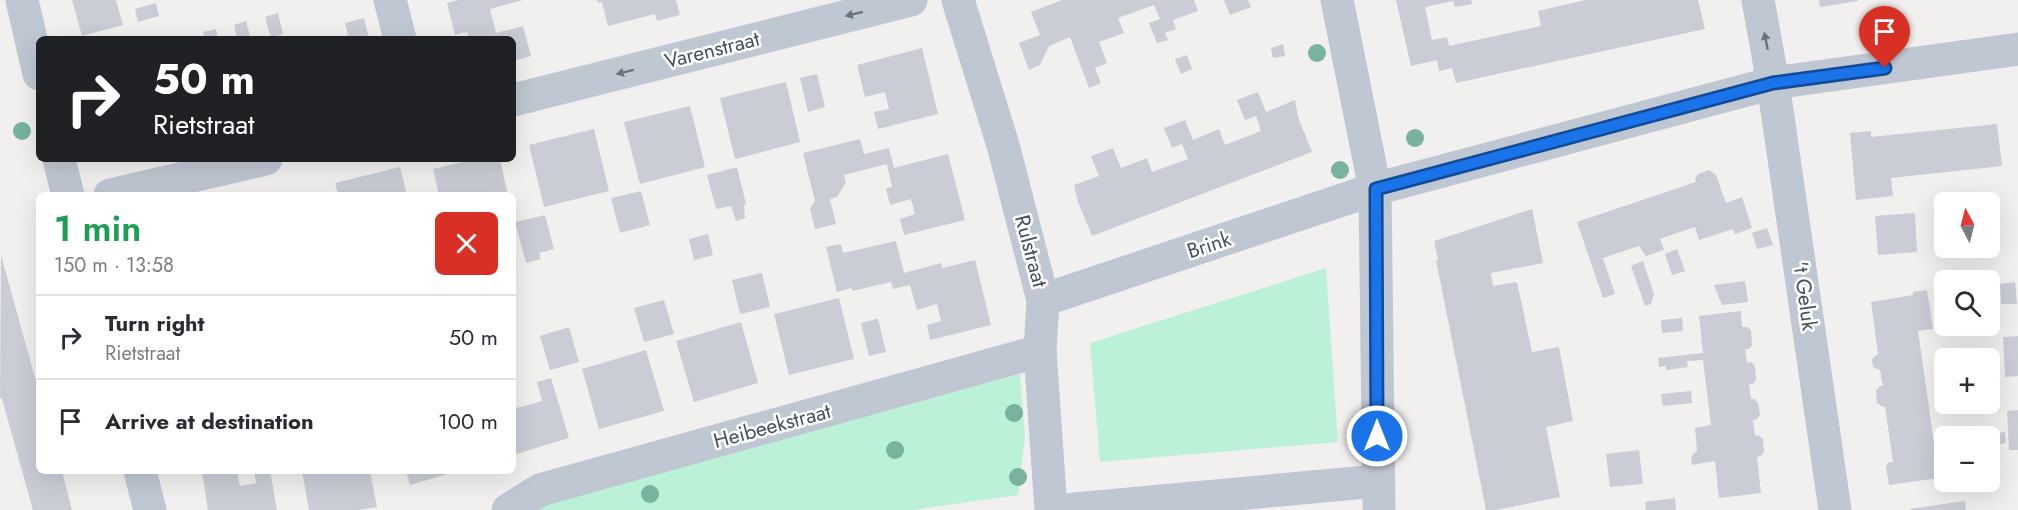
<!DOCTYPE html>
<html lang="en">
<head>
<meta charset="utf-8">
<style>
  body { margin:0; font-family:Jost,sans-serif; background:#f2f2f3; color:#2b2b33; height:100vh; display:flex; flex-direction:column; font-size:22px; white-space:nowrap }
  * { box-sizing:border-box; margin:0 }
  p { font-size:20px; color:#7c7c81 }
  .icon { flex:none; width:33px; height:33px; fill:none; stroke:currentColor; stroke-width:2; stroke-linecap:round; stroke-linejoin:round }
  .map { position:relative; flex:1; overflow:hidden }
  .side { position:absolute; left:36px; top:192px; width:480px; height:282px; display:flex; flex-direction:column; background:#fff; border-radius:9px; box-shadow:0 6px 24px #0002 }
  .side>* { flex:none }
  .hud { position:absolute; left:36px; top:36px; width:480px; height:126px; border-radius:9px; box-shadow:0 6px 24px #0002; background:#202124; color:#fff; overflow:hidden }
  .needle { width:39px; rotate:353deg }
  .tools { position:absolute; left:1934px; top:192px; display:grid; gap:12px }
  .tools a { display:grid; place-items:center; width:66px; height:66px; border-radius:9px; background:#fff; box-shadow:0 6px 24px #0002; font-size:30px }
  .pin { position:absolute; display:grid; place-items:center; width:51px; height:51px; color:#fff; margin:-62px -26px; border-radius:50% 50% 50% 0; rotate:-45deg; box-shadow:0 0 6px #0007 }
  .pin .icon { rotate:45deg }
  .me { position:absolute; width:66px; margin:-33px; rotate:0deg; stroke-linejoin:round; filter:drop-shadow(0 0 4px #0008) }
  .turn { display:flex; align-items:center; gap:21px; height:126px; padding:0 18px; font-size:27px }
  .turn .icon { width:78px; height:78px; stroke-width:2.5 }
  .turn b { display:block; font-size:42px; line-height:51px }
  .round { display:grid; place-items:center; flex:none; width:63px; height:63px; border-radius:9px; background:#f2f2f3 }
  .headline { display:flex; align-items:center; justify-content:space-between; height:102px; padding:0 18px }
  h1 { font-size:36px; font-weight:600; line-height:45px; color:#1e9e55 }
  ul { padding:0; list-style:none }
  li { display:flex; align-items:center; gap:18px; height:84px; padding:0 18px; border-top:2px solid #e1e1e2 }
  li div { flex:1 }
  li b { display:block; font-size:22px }
  li em { font-style:normal }
  .map>svg:first-child { display:block }
  .green { fill:#bbf1d7 }
  .building { fill:#cacdd5 }
  .lines { fill:none; stroke-linecap:round; stroke-linejoin:round }
  .minor { stroke:#bfc7d2; stroke-width:33 }
  .tree { fill:#77b39d }
  .oneway { fill:#6a7380 }
  .route-casing { stroke:#114b97; stroke-width:15 }
  .route { stroke:#1a73e8; stroke-width:10 }
  .labels { text-anchor:middle; dominant-baseline:central; stroke-width:5; stroke-linejoin:round; paint-order:stroke }
  .street-label { font-size:21px; fill:#464f5d; stroke:#fff }
</style>
</head>
<body>
<div class="map">
<svg width="2018" height="510" viewBox="0 0 2018 510">
  <rect width="100%" height="100%" fill="#f2efef"/>
  <g class="green">
    <path d="M1326,268L1338,442L1100,462L1090,343Z"/>
    <path d="M1020,374L1025,438L1018,495L912,510H518L546,494L908,405Z"/>
  </g>
  <g class="building">
    <path d="M72,0H116L123,25L82,36Z"/>
    <path d="M458,0H523L490,9L496,33L523,26L531,56L513,61V39H469L467,32L455,35L447,3Z"/>
    <path d="M597,0H676L680,15L657,21L655,14L608,26L602,2L598,3Z"/>
    <path d="M1062,0H1194L1198,11L1173,20L1176,29L1165,33L1168,40L1157,43L1149,23L1160,19L1154,5L1118,18L1124,33L1099,42L1107,63L1095,68L1101,83L1089,88L1070,37L1049,46L1040,65L1029,70L1019,43L1040,35L1031,12Z"/>
    <path d="M1224,0H1248L1251,7L1230,15Z"/>
    <path d="M1396,0H1471L1472,4L1455,7L1453,1L1425,7L1432,40L1447,37L1449,46L1541,26L1538,11L1586,0H1698L1705,29L1456,83L1452,68L1439,71L1437,60L1411,66Z"/>
    <path d="M1819,0H1858V1L1820,7Z"/>
    <path d="M156,3L159,16L138,22L135,9Z"/>
    <path d="M278,13L283,34L271,38L265,17Z"/>
    <path d="M364,18L369,39H335L348,35L345,23Z"/>
    <path d="M246,21L251,39H237L234,25Z"/>
    <path d="M216,29L218,39H205L203,32Z"/>
    <path d="M1283,44L1285,56L1273,58L1271,48Z"/>
    <path d="M922,48L938,114L878,129L874,112L889,109L885,92L865,97L857,65Z"/>
    <path d="M1187,55L1192,69L1181,74L1175,59Z"/>
    <path d="M817,74L825,107L808,112L800,78Z"/>
    <path d="M786,82L800,142L735,159L720,98Z"/>
    <path d="M1258,92L1266,112L1295,100L1298,117L1312,152L1092,236L1078,202L1074,185L1099,176L1091,156L1113,148L1121,168L1147,158L1152,172L1188,159L1182,144L1172,148L1164,128L1185,120L1193,140L1219,129L1225,145L1261,131L1256,116L1245,120L1237,100Z"/>
    <path d="M690,106L705,167L640,184L624,122Z"/>
    <path d="M1997,124L2002,166L1891,178L1893,196L1856,200L1850,133L1871,131V137Z"/>
    <path d="M594,129L609,191L544,207L529,145Z"/>
    <path d="M860,139L864,154L889,148L894,168L948,154L965,220L904,235L900,219L915,214L911,199L890,205L886,188L892,187L887,164L844,175L846,182L837,197L830,199L836,224L815,229L810,209L815,201L803,153Z"/>
    <path d="M475,159H500L508,195H439L433,169Z"/>
    <path d="M400,167L407,195H338L335,183Z"/>
    <path d="M737,167L746,204L744,205L745,218L736,221L731,206L716,209L707,175Z"/>
    <path d="M1709,170L1716,175L1726,203L1742,197L1752,228L1735,234L1733,229L1699,240L1695,227L1660,239L1664,250L1646,256L1639,246L1603,258L1615,294L1603,298L1577,222L1696,182L1695,179L1698,174Z"/>
    <path d="M641,191L650,225L620,233L611,198Z"/>
    <path d="M1532,209L1543,263L1491,273L1493,286L1517,282L1532,352L1559,347L1573,421L1546,427L1560,497L1496,510H1486L1436,260H1438L1434,241Z"/>
    <path d="M1915,213L1917,252L1878,255L1875,216Z"/>
    <path d="M545,215L554,249L539,253L541,259L526,263L515,222Z"/>
    <path d="M1767,228L1773,245L1757,249L1752,233Z"/>
    <path d="M708,234L713,255L694,260L689,239Z"/>
    <path d="M896,241L904,273L941,263L942,268L975,260L991,325L930,340L927,325L941,321L937,304L917,310L910,285L893,289L891,282L852,291V288L837,292L826,247L841,244L843,253Z"/>
    <path d="M1677,249L1685,271L1672,275L1665,254Z"/>
    <path d="M1,255L39,392V471H62L72,510H33L2,399L0,398Z"/>
    <path d="M1643,261L1654,294L1651,304L1645,306L1631,266Z"/>
    <path d="M762,273L770,307L740,314L732,280Z"/>
    <path d="M1745,281L1748,302L1722,305L1714,285Z"/>
    <path d="M2015,282L2017,304H2001L2000,284Z"/>
    <path d="M1927,290L1933,329L1918,331L1939,478L1889,485L1886,466L1889,462H1893L1885,406L1883,407L1877,403L1876,391L1880,386H1883L1880,370L1873,367L1872,359L1878,354L1871,302L1913,295V292Z"/>
    <path d="M839,298L854,359L789,375L774,314Z"/>
    <path d="M664,300L674,334L644,342L634,308Z"/>
    <path d="M1741,311L1742,327H1747L1751,330L1752,345L1749,349H1745L1747,363L1751,362L1755,366L1756,380L1753,384H1749L1751,399H1754L1758,403L1760,415L1756,420H1753L1755,436L1758,435L1763,439L1764,452L1761,456L1757,457L1761,493L1719,498L1715,461L1692,465L1691,457L1697,450L1695,428L1711,425L1703,360L1687,361L1688,367L1666,370V366L1659,367L1658,358L1703,353L1699,316Z"/>
    <path d="M1682,318L1683,331L1662,333L1661,320Z"/>
    <path d="M876,319H878L886,352L869,356L861,323Z"/>
    <path d="M741,322L758,383L694,402L676,341Z"/>
    <path d="M569,327L579,362L550,370L540,336Z"/>
    <path d="M2018,336V376L2005,377L2003,337Z"/>
    <path d="M646,350L664,411L599,429L582,369Z"/>
    <path d="M551,378L569,438L513,455V409L542,401L537,382Z"/>
    <path d="M1691,391L1692,403L1663,406L1661,394Z"/>
    <path d="M2018,410V450H2009L2007,411Z"/>
    <path d="M2005,432L2006,443L1989,446V436H1985V434Z"/>
    <path d="M1639,450L1643,484L1610,487L1606,454Z"/>
    <path d="M211,471H237L240,486L256,483L254,471H270L277,510H208L202,472Z"/>
    <path d="M302,471H370L377,507L358,510H309Z"/>
    <path d="M406,471H455V472L410,485Z"/>
    <path d="M1675,498L1676,510H1646L1645,502Z"/>
    <path d="M1965,501L1966,510H1910L1909,509Z"/>
  </g>
  <g class="lines">
    <g class="minor">
      <path d="M22,0L39,74"/>
      <path d="M390,0L400,39"/>
      <path d="M958,0L1003,145L1043,300L1040,351L1051,510"/>
      <path d="M1337,0L1375,189L1379,510"/>
      <path d="M1758,0L1773,83L1835,510"/>
      <path d="M513,100L911,0"/>
      <path d="M59,159L68,195"/>
      <path d="M110,195L266,159"/>
      <path d="M1043,300L1375,189L1773,83L2018,49"/>
      <path d="M140,471L150,510"/>
      <path d="M508,510L540,490L1040,351"/>
      <path d="M1064,510L1377,481"/>
    </g>
  </g>
  <g class="tree">
    <circle cx="1317" cy="53" r="9"/>
    <circle cx="22" cy="131" r="9"/>
    <circle cx="1415" cy="138" r="9"/>
    <circle cx="1340" cy="170" r="9"/>
    <circle cx="1014" cy="413" r="9"/>
    <circle cx="895" cy="450" r="9"/>
    <circle cx="1018" cy="477" r="9"/>
    <circle cx="650" cy="494" r="9"/>
  </g>
  <defs><path id="oneway-solid" d="M-6-.8H1V-3.2L6.5 0L1 3.2V.8H-6Z" transform="scale(1.5)"/></defs>
  <g class="oneway">
    <use href="#oneway-solid" transform="translate(854 14) rotate(166)"/>
    <use href="#oneway-solid" transform="translate(1766 41) rotate(-101)"/>
    <use href="#oneway-solid" transform="translate(625 72) rotate(166)"/>
  </g>
  <g class="lines">
    <defs>
      <path id="route" d="M1377,436L1376,189L1773,83L1885,68"/>
    </defs>
    <use href="#route" class="route-casing"/>
    <use href="#route" class="route"/>
  </g>
  <g class="labels">
    <g class="street-label">
      <text transform="translate(712 50) rotate(-14)">Varenstraat</text>
      <text transform="translate(1209 245) rotate(-18)">Brink</text>
      <text transform="translate(1031 251) rotate(75)">Rulstraat</text>
      <text transform="translate(1805 296) rotate(82)">'t Geluk</text>
      <text transform="translate(772 426) rotate(-15)">Heibeekstraat</text>
    </g>
  </g>
</svg>
<div class="tools">
<a><svg class="needle" viewBox="-14 -14 28 28"><path d="M0-13l5 13h-10z" fill="#e53935"/><path d="M0 13l5-13h-10z" fill="#7c7c81"/></svg></a>
<a><svg class="icon" aria-label="search" viewBox="0 0 24 24"><circle cx="10" cy="10" r="6"/><path d="M15 15l6 6"/></svg></a>
<a>+</a>
<a>−</a>
</div>
<div class="pin" style="left:1885px;top:68px;background:#d93025"><svg class="icon" aria-label="arrive" viewBox="0 0 24 24"><path d="M6 21V4h12l-3 4 3 4H6"/></svg></div>
<svg class="me" style="left:1377px;top:436px" viewBox="-20 -20 40 40"><circle r="17" fill="#1a73e8" stroke="#fff" stroke-width="3"/><path d="M0-11L8 9 0 5-8 9z" fill="#fff"/></svg>
<div class="hud">
<div class="turn"><svg class="icon" aria-label="right" viewBox="0 0 24 24"><path d="M7 20v-9h11M14 6l5 5-5 5"/></svg><div><b>50 m</b>Rietstraat</div></div>
</div>
<section class="side">
<div class="headline"><div><h1>1 min</h1><p>150 m · 13:58</p></div><a class="round" style="background:#d93025;color:#fff"><svg class="icon" aria-label="close" viewBox="0 0 24 24"><path d="M6 6l12 12M18 6L6 18"/></svg></a></div>
<ul>
<li><svg class="icon" aria-label="right" viewBox="0 0 24 24"><path d="M7 20v-9h11M14 6l5 5-5 5"/></svg><div><b>Turn right</b><p>Rietstraat</p></div><em>50 m</em></li>
<li><svg class="icon" aria-label="arrive" viewBox="0 0 24 24"><path d="M6 21V4h12l-3 4 3 4H6"/></svg><div><b>Arrive at destination</b></div><em>100 m</em></li>
</ul>
</section>
</div>
</body>
</html>
